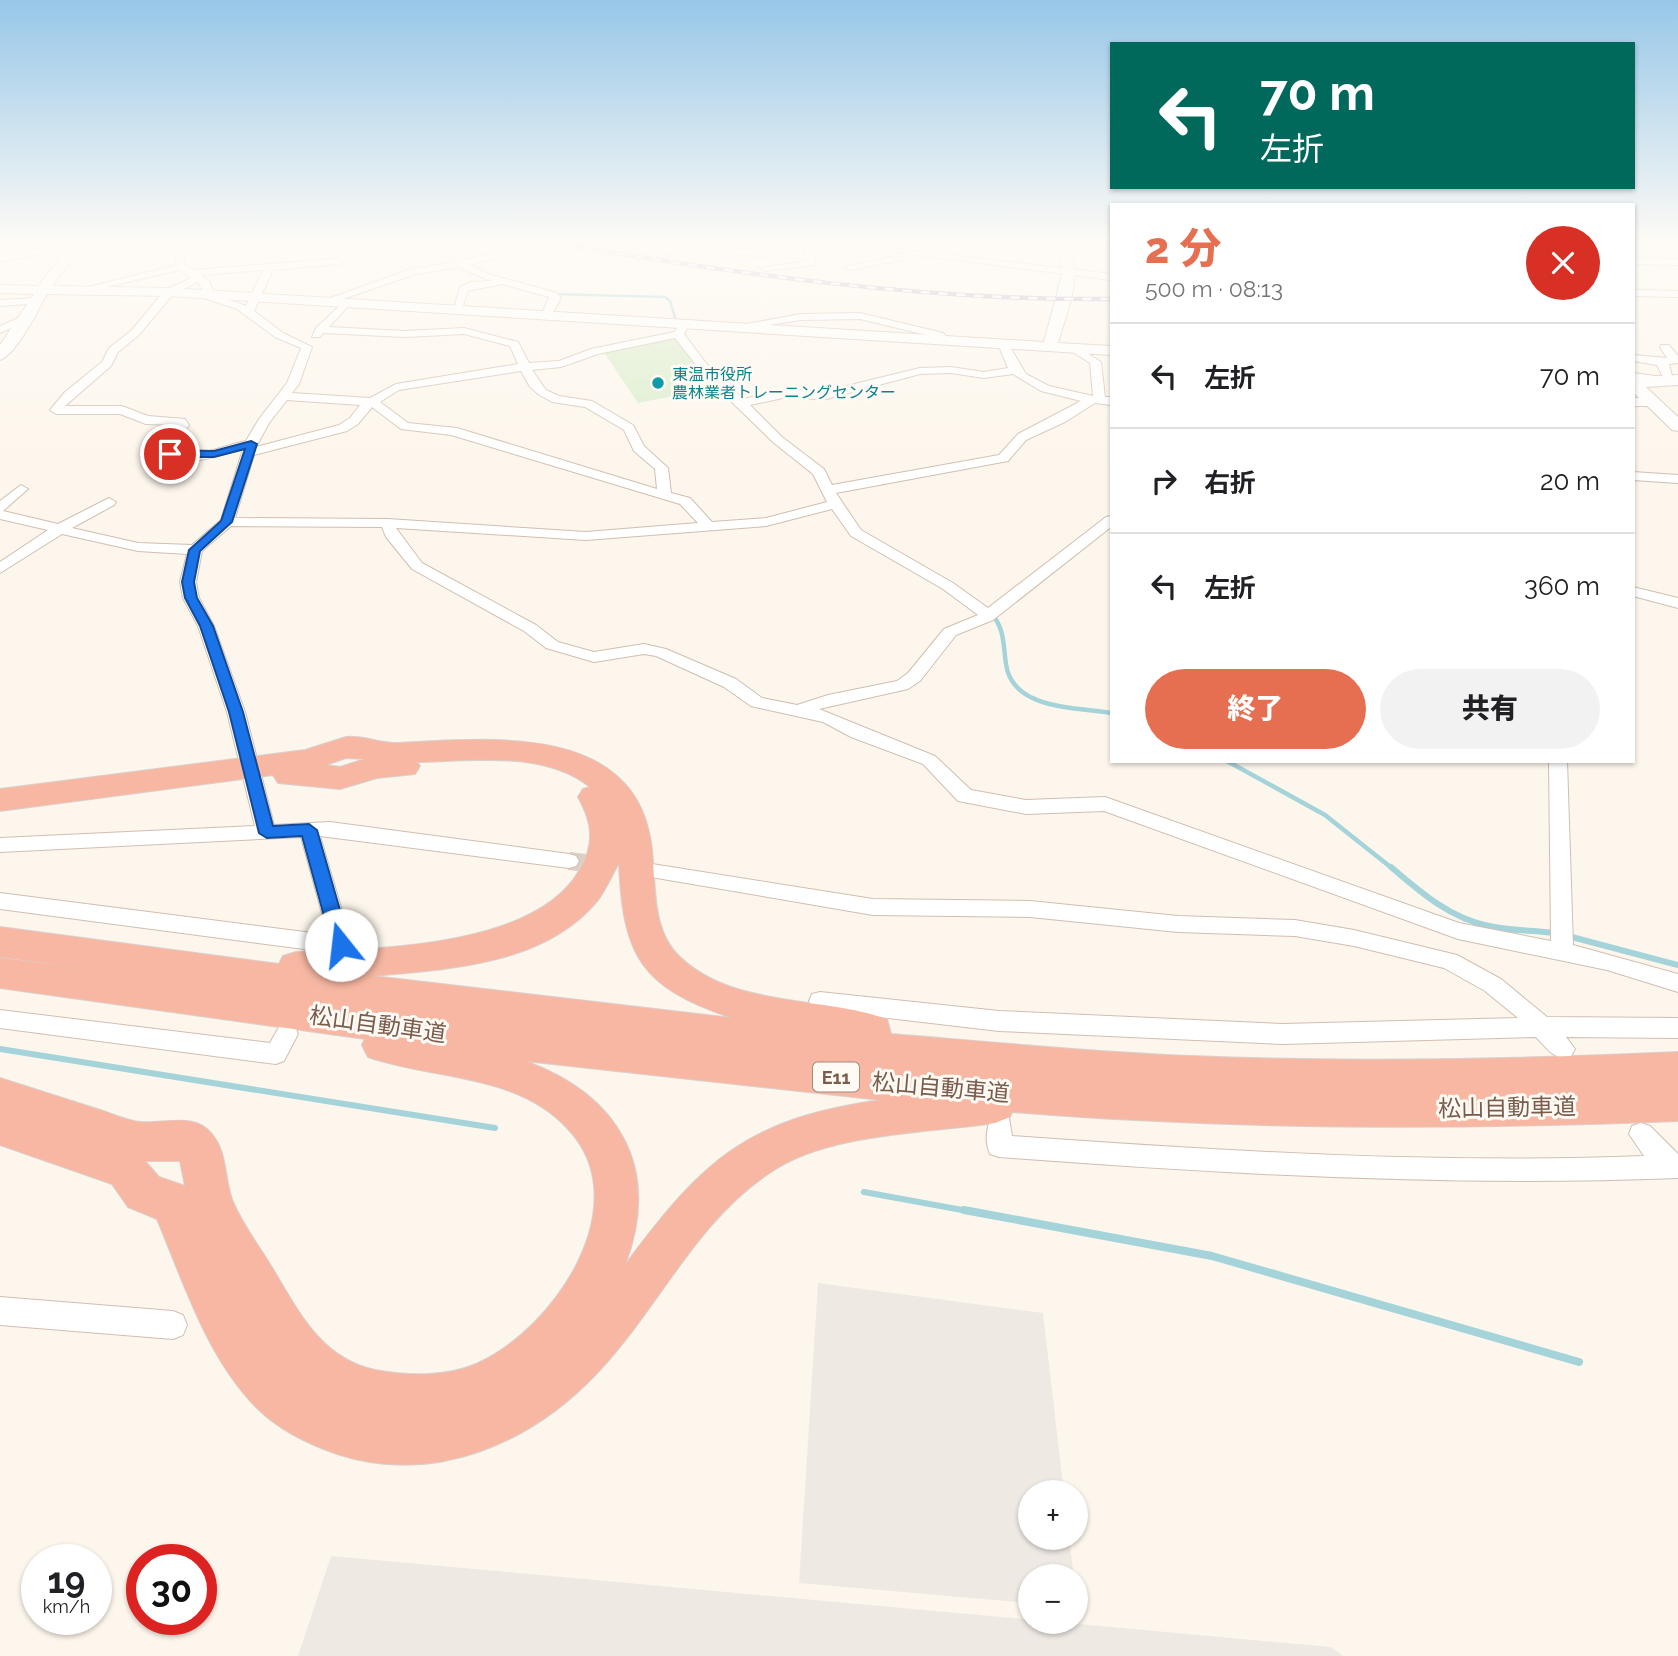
<!DOCTYPE html>
<html lang="ja">
<head>
<meta charset="utf-8">
<style>
  body { margin:0; font-family:Raleway,"Noto Sans JP",sans-serif; background:#f2f2f2; color:#202124; height:100vh; display:flex; flex-direction:column; font-size:26px; white-space:nowrap }
  * { box-sizing:border-box; margin:0 }
  p { font-size:23px; color:#757577 }
  .icon { flex:none; width:38px; height:38px; fill:none; stroke:currentColor; stroke-width:2; stroke-linecap:round; stroke-linejoin:round }
  .map { position:relative; flex:1; overflow:hidden }
  .details { position:absolute; left:1110px; top:203px; width:525px; height:560px; display:flex; flex-direction:column; background:#fff; border-radius:0px; box-shadow:0 2px 5px #0004 }
  .details>* { flex:none }
  .banner { position:absolute; left:1110px; top:42px; width:525px; height:147px; border-radius:0px; box-shadow:0 2px 5px #0004; background:#00695c; color:#fff; overflow:hidden }
  .buttons { position:absolute; left:1018px; top:1480px; display:grid; gap:14px }
  .buttons a { display:grid; place-items:center; width:70px; height:70px; border-radius:50%; background:#fff; box-shadow:0 2px 5px #0004; font-size:35px }
  .speed { position:absolute; left:21px; top:1544px; display:flex; gap:14px; font-size:35px; font-weight:700; text-align:center }
  .speed>* { display:grid; place-content:center; width:91px; height:91px; border-radius:50%; background:#fff; box-shadow:0 2px 5px #0004; line-height:1 }
  .speed small { font-size:18px; font-weight:400 }
  .speed .limit { border:10px solid #d22; background:#fff; color:#111 }
  .pin { position:absolute; display:grid; place-items:center; width:60px; height:60px; color:#fff; margin:-30px; border:4px solid #fff; border-radius:50%; box-shadow:0 2px 7px #0007 }
  .me { position:absolute; width:77px; margin:-38px; rotate:344deg; stroke-linejoin:round; filter:drop-shadow(0 0 5px #0008) }
  .turn { display:flex; align-items:center; gap:24px; height:147px; padding:0 35px; font-size:32px }
  .turn .icon { width:91px; height:91px; stroke-width:2.5 }
  .turn b { display:block; font-size:49px; line-height:60px }
  .round { display:grid; place-items:center; flex:none; width:74px; height:74px; border-radius:37px; background:#f2f2f2 }
  .head { display:flex; align-items:center; justify-content:space-between; height:119px; padding:0 35px }
  h1 { font-size:42px; font-weight:800; line-height:52px; color:#e76f51 }
  .action { display:flex; gap:14px; margin-top:auto; padding:14px 35px }
  .action a { flex:1; height:80px; border-radius:42px; background:#e76f51; color:#fff; font-size:28px; font-weight:800; line-height:80px; text-align:center }
  .action a+a { background:#f2f2f2; color:#202124 }
  ul { padding:0; list-style:none }
  li { display:flex; align-items:center; gap:21px; height:105px; padding:0 35px; border-top:2px solid #e0e0e0 }
  li div { flex:1 }
  li b { display:block; font-size:26px }
  li em { font-style:normal }
  .map>svg:first-child { display:block }
  .industrial { fill:#efe9e4 }
  .green { fill:#d8ecc9 }
  .lines { fill:none; stroke-linecap:round; stroke-linejoin:round }
  .stream-far3 { stroke:#a5d3da; stroke-width:2.5 }
  .stream-far2 { stroke:#a5d3da; stroke-width:4.5 }
  .stream-far1 { stroke:#a5d3da; stroke-width:6 }
  .stream { stroke:#a5d3da; stroke-width:8 }
  .street-tunnel-far1 { stroke:#dcd0c4; stroke-width:18; stroke-dasharray:18 9; stroke-linecap:butt }
  .street-tunnel { stroke:#dcd0c4; stroke-width:23; stroke-dasharray:23 11; stroke-linecap:butt }
  .street-casing { stroke:#d1beb0; stroke-width:2 }
  .secondary-casing { stroke:#d6c0b0; stroke-width:2 }
  .highway-casing { stroke:#dad1cd; stroke-width:2 }
  .street { fill:#fff; fill-rule:evenodd }
  .secondary { fill:#fff; fill-rule:evenodd }
  .highway { fill:#f7b7a3; fill-rule:evenodd }
  .rail-casing { stroke:#b9a8c9; stroke-width:4.5 }
  .rail { stroke:#fffaf3; stroke-width:2.5; stroke-dasharray:9; stroke-linecap:butt }
  .route { fill:#1a73e8; stroke:#114b97; stroke-width:2 }
  .culture-dot { fill:#0f9aa8; stroke:#fffaf3; stroke-width:2.5 }
  .labels { text-anchor:middle; dominant-baseline:central; stroke-width:6; stroke-linejoin:round; paint-order:stroke }
  .far-culture-label { font-size:16px; fill:#0d838f; stroke:#fffaf3; text-anchor:start }
  .shield { fill:#fffaf3; stroke:#a28b7f; stroke-width:2 }
  .shield-label { font-size:18px; font-weight:bold; fill:#7a5c4d }
  .near-street-label { font-size:23px; fill:#7a5c4d; stroke:#fffaf3 }
</style>
</head>
<body>
<div class="map">
<svg width="1678" height="1656" viewBox="0 0 1678 1656">
  <rect width="100%" height="100%" fill="#fdf6ec"/>
  <g class="industrial">
    <path d="M818,1283L1043,1313L1064,1493H1031V1538H1069L1074,1577H1031V1603L799,1583Z"/>
    <path d="M331,1556L1331,1647L1343,1656H298Z"/>
  </g>
  <path class="green" d="M677,338L719,387L638,403L603,351Z"/>
  <g class="lines">
    <g class="stream-far3">
      <path d="M449,242L457,245L463,259"/>
      <path d="M552,294L665,297L670,301L677,324"/>
    </g>
    <g class="stream-far2">
      <path d="M991,613C1005,629 1003,644 1006,664C1012,710 1076,707 1111,713"/>
      <path d="M1227,761L1325,815L1393,869"/>
    </g>
    <g class="stream-far1">
      <path d="M1391,867C1420,892 1451,919 1489,926C1511,931 1533,930 1555,933"/>
      <path d="M1568,936L1678,965"/>
      <path d="M0,1049L495,1128"/>
      <path d="M864,1192L973,1212"/>
    </g>
    <path class="stream" d="M964,1210L1212,1256L1579,1362"/>
    <path class="street-tunnel-far1" d="M569,861L637,869"/>
    <path class="street-tunnel" d="M622,867L645,870"/>
    <defs>
      <g id="street">
        <path d="M77,242L80,247L0,262V256Z"/>
        <path d="M150,242H162L181,249L186,266L193,270L334,259L359,242H369L339,264L273,270L254,311L283,333L312,347L299,384L292,393L370,398L396,384L518,364L510,346L464,334L405,337L323,333L320,337H312L316,328L346,300L351,303L329,327L405,331L464,328L518,342L529,363L559,361L591,349L674,332L682,322H690L684,334L712,371L743,399L783,390L826,391L920,368L951,367L984,372L1008,368L998,344L1003,341L1007,342L1026,374L1049,386L1093,396L1090,363L1068,349L1078,347L1101,362L1105,397H1111V405L1095,403L1065,422L1026,440L1008,461L836,493L861,530L953,583L988,608L1106,517L1111,516V527L993,620L956,635L920,681L908,689L819,709L935,756L971,790L1026,800L1105,797L1459,923L1551,941L1549,761H1567L1573,945L1678,974V992L1607,970L1458,939L1104,811L1026,814L958,801L923,764L851,737L823,722L751,706L724,687L656,656L644,654L594,662L546,648L524,631L412,569L386,537L382,527L231,526L202,551L196,582L199,598L214,626L245,712L274,825L330,822L569,854L576,856L579,861L576,866L569,868L320,836L352,945L345,959L337,962L329,959L327,952L0,909V893L328,935L301,837L0,852V838L255,826L227,712L198,626L183,598L180,582L187,554L138,551L62,534L0,573V562L48,530L0,519V501L21,485L28,489L3,511L58,524L109,498L116,502L114,505L72,528L138,543L192,545L221,520L243,449C217,455 182,472 159,450L176,425L146,424L120,414H56L50,410L65,392L102,362L109,348L131,331L165,290L191,278L180,270L88,291V287L177,265L174,253ZM263,270L246,306L215,295L209,281L201,275ZM198,282L207,299L237,309L275,337L301,348L287,383L259,419L246,441C223,445 195,461 172,449L189,425L185,419L148,416L122,406H65L111,366L118,352L139,335L173,294ZM675,338L704,375L774,443L813,474L827,502L766,518L712,522L690,498L671,493L668,468L644,446L633,425L592,401L559,396L546,390L532,370L561,367L598,354ZM521,371L530,387L538,394L552,402L585,407L624,430L634,451L655,469L657,489L457,428L408,423L380,402L399,390ZM951,373L984,378L1013,374L1041,391L1081,401L1018,434L999,455L832,485L824,469L782,437L750,405L783,398L826,399L920,374ZM287,400L360,405L350,418L339,425L256,447L269,423ZM372,407L401,429L451,435L680,504L698,523L586,532L388,519L235,518L254,455L347,431L358,424ZM832,509L851,536L943,589L978,615L944,629L908,673L897,681L828,695L797,705L762,698L736,679L666,649L644,644L594,652L558,642L536,625L422,563L396,528L586,540L766,526Z"/>
        <path d="M438,242C452,241 460,247 464,260L537,244V248L469,265L488,274L557,293L561,298L550,318L546,319L541,316L549,297L502,284L468,291L461,312H453L460,287L471,282L491,281L458,267L416,274L328,304L319,302L411,269L455,262L453,253Z"/>
        <path d="M590,242H612L634,247L629,250Z"/>
        <path d="M801,242H811L815,265L765,271L760,268L807,261Z"/>
        <path d="M816,242H842L1111,274V280Z"/>
        <path d="M694,244L765,251L770,254L765,257L694,250L668,254L657,249Z"/>
        <path d="M1061,247L1111,248V254L1058,252Z"/>
        <path d="M899,255L902,260L849,270L844,267Z"/>
        <path d="M1633,258L1678,259V265L1633,264Z"/>
        <path d="M1633,290L1678,291V297L1633,296Z"/>
        <path d="M37,298L42,301L41,303L0,306V300Z"/>
        <path d="M30,313L35,316L34,318L0,333V326Z"/>
        <path d="M860,313L943,333L950,340L945,343L935,337L860,319L801,320L735,330L730,327L801,314Z"/>
        <path d="M1661,345H1669L1678,356V363L1669,364L1674,384L1633,379V373L1663,377L1657,365L1633,361V355L1667,358L1660,347Z"/>
        <path d="M1633,398H1652L1658,402L1652,406H1633Z"/>
        <path d="M1633,472L1678,475V483L1633,480Z"/>
        <path d="M1633,587L1678,598V608L1633,596Z"/>
        <path d="M652,864L873,899L1030,901L1178,916L1295,920L1354,930L1457,955L1501,979L1547,1017L1678,1018V1038L1566,1037L1575,1049L1571,1056C1555,1062 1547,1048 1536,1037L1283,1044L999,1031L820,1010L812,1008L809,1001L812,994L820,992L999,1011L1283,1024L1518,1018L1485,991L1444,968L1354,946L1295,936L1178,932L1030,917L873,915L645,876L642,871L645,866Z"/>
        <path d="M0,1010L270,1043L279,1027L287,1024L295,1027L298,1034L284,1061L276,1064L0,1028Z"/>
        <path d="M1000,1115L1009,1118L1012,1136C1222,1151 1433,1164 1644,1156L1629,1134L1632,1126L1641,1123L1650,1126L1678,1154V1178C1451,1187 1225,1174 999,1157L990,1154C985,1143 986,1130 991,1118Z"/>
        <path d="M0,1297L173,1311L183,1315L187,1325L183,1335L173,1339L0,1325Z"/>
      </g>
      <g id="secondary">
        <path d="M73,242H86L52,286L169,288L1044,342L1063,271L1061,258L1042,242C1099,240 1066,312 1058,343L1111,346V355L169,296L47,294C38,310 17,354 0,360V345L34,294L0,293V285L38,286Z"/>
        <path d="M1678,375V385L1646,387L1678,417V431L1672,430L1633,392V378Z"/>
      </g>
      <path id="highway" d="M346,737C364,735 381,744 399,743C483,739 625,723 649,832C659,873 646,926 681,958C735,1008 821,996 887,1019L891,1034C991,1042 1091,1052 1192,1056C1354,1063 1516,1059 1678,1052V1121C1456,1130 1234,1130 1012,1112L1010,1117L995,1123C927,1133 828,1133 771,1172C697,1220 659,1307 599,1371C532,1443 435,1486 337,1454C308,1444 279,1430 257,1408C207,1358 184,1283 157,1219L128,1207L112,1184L0,1145V1078C32,1088 65,1099 97,1109C111,1113 127,1121 141,1122C161,1124 190,1114 207,1129C229,1149 223,1177 233,1202C242,1223 256,1242 268,1261C296,1306 318,1358 375,1370C407,1376 446,1377 476,1364C554,1330 639,1204 568,1129C517,1073 434,1080 368,1057L362,1045L365,1039L0,988V958L77,967L0,957V927L279,964L283,956L296,952C375,949 534,948 579,871C595,845 593,823 578,797L583,789L590,787C544,750 472,761 417,762L420,766L415,774L377,778L340,789L278,783L273,775L0,811V789L305,750ZM346,758L365,759L340,767L326,765ZM619,863C623,957 641,987 732,1018L373,976C449,969 545,965 598,900C606,889 612,875 619,863ZM525,1061L881,1100C746,1119 703,1160 625,1265C662,1168 619,1095 525,1061ZM145,1161H180L185,1186L159,1177Z"/>
    </defs>
    <use href="#street" class="street-casing"/>
    <use href="#secondary" class="secondary-casing"/>
    <use href="#highway" class="highway-casing"/>
    <use href="#street" class="street"/>
    <use href="#secondary" class="secondary"/>
    <use href="#highway" class="highway"/>
    <defs>
      <path id="rail" d="M546,242C734,273 920,301 1111,299"/>
    </defs>
    <use href="#rail" class="rail-casing"/>
    <use href="#rail" class="rail"/>
  </g>
  <linearGradient id="sky" x2="0" y2="1"><stop stop-color="#97c7e8"/><stop offset="0.51" stop-color="#fefbf6"/><stop offset="1" stop-color="#fefbf6" stop-opacity="0"/></linearGradient>
  <rect width="1678" height="474" fill="url(#sky)"/>
  <path class="route" d="M251,441L257,444L232,522L200,551L194,582L197,598L213,626L243,712L273,826L309,824L317,830L350,945L341,952L332,945L302,836L267,838L259,833L229,712L200,626L185,598L182,582L189,550L221,521L245,449L214,457H170L165,454L170,450L214,451Z"/>
  <circle class="culture-dot" cx="658" cy="383" r="7"/>
  <g class="labels">
    <g class="far-culture-label">
      <text x="672" y="374">東温市役所<tspan x="672" dy="18">農林業者トレーニングセンター</tspan></text>
    </g>
    <rect class="shield" x="813" y="1062.5" width="46" height="29" rx="5"/>
    <g class="shield-label">
      <text x="836" y="1077">E11</text>
    </g>
    <g class="near-street-label">
      <text transform="translate(378 1024) rotate(8)">松山自動車道</text>
      <text transform="translate(941 1087) rotate(5)">松山自動車道</text>
      <text transform="translate(1507 1107) rotate(-1)">松山自動車道</text>
    </g>
  </g>
</svg>
<div class="buttons">
<a>+</a>
<a>−</a>
</div>
<div class="speed"><div>19<small>km/h</small></div><div class="limit">30</div></div>
<div class="pin" style="left:170px;top:454px;background:#d93025"><svg class="icon" aria-label="arrive" viewBox="0 0 24 24"><path d="M6 21V4h12l-3 4 3 4H6"/></svg></div>
<svg class="me" style="left:341px;top:945px" viewBox="-20 -20 40 40"><circle r="19" fill="#fff"/><path d="M0-13L10 11 0 6-10 11z" fill="#1a73e8"/></svg>
<div class="banner">
<div class="turn"><svg class="icon" aria-label="left" viewBox="0 0 24 24"><path d="M17 20v-9H6M10 6l-5 5 5 5"/></svg><div><b>70 m</b>左折</div></div>
</div>
<section class="details">
<div class="head"><div><h1>2 分</h1><p>500 m · 08:13</p></div><a class="round" style="background:#d93025;color:#fff"><svg class="icon" aria-label="close" viewBox="0 0 24 24"><path d="M6 6l12 12M18 6L6 18"/></svg></a></div>
<ul>
<li><svg class="icon" aria-label="left" viewBox="0 0 24 24"><path d="M17 20v-9H6M10 6l-5 5 5 5"/></svg><div><b>左折</b></div><em>70 m</em></li>
<li><svg class="icon" aria-label="right" viewBox="0 0 24 24"><path d="M7 20v-9h11M14 6l5 5-5 5"/></svg><div><b>右折</b></div><em>20 m</em></li>
<li><svg class="icon" aria-label="left" viewBox="0 0 24 24"><path d="M17 20v-9H6M10 6l-5 5 5 5"/></svg><div><b>左折</b></div><em>360 m</em></li>
</ul>
<div class="action"><a>終了</a><a>共有</a></div>
</section>
</div>
</body>
</html>
